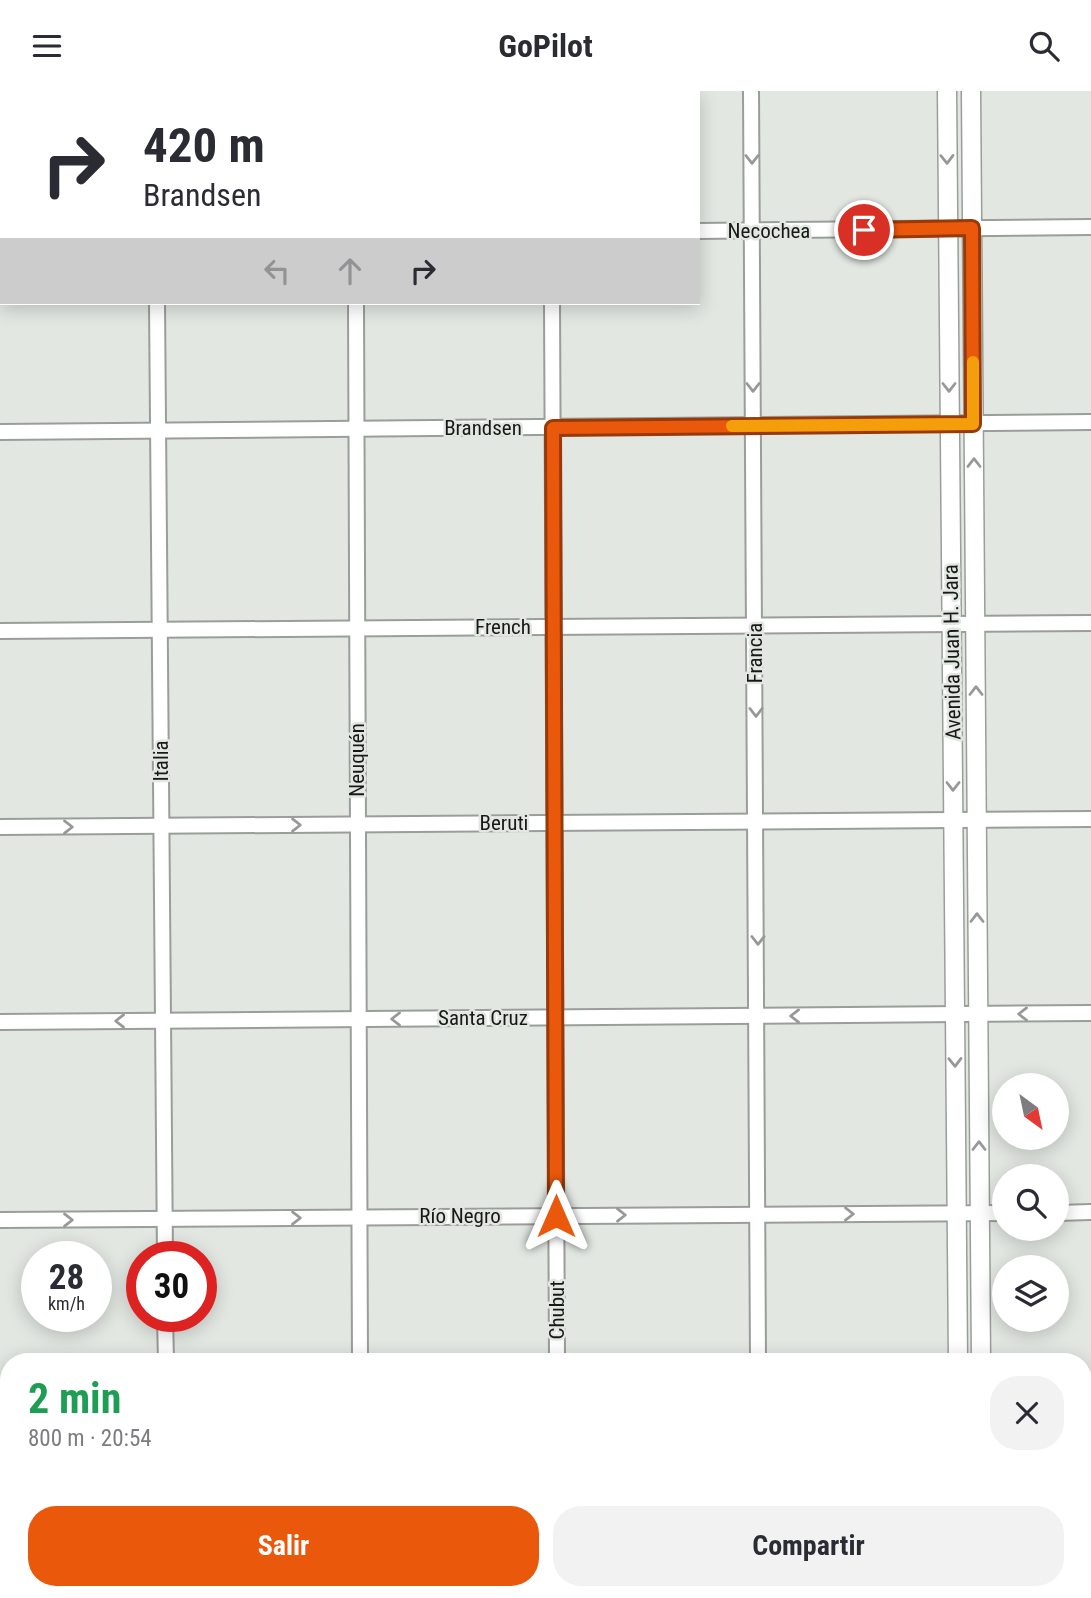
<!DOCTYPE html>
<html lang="es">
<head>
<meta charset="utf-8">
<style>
  body { margin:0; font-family:"Roboto Condensed",sans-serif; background:#f2f2f3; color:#2b2b33; height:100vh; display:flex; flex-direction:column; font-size:26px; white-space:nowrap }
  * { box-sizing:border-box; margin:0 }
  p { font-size:23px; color:#7c7c81 }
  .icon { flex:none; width:38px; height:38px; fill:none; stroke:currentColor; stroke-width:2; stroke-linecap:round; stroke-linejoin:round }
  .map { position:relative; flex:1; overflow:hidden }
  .side { position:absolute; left:0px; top:1262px; width:1092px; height:247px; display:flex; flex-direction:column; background:#fff; border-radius:28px 28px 0 0; box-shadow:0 4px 18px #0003 }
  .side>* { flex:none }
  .hud { position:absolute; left:0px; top:0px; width:700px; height:214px; box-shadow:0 4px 18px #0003; background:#fff; color:#2b2b33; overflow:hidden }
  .needle { width:46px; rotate:147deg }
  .controls { position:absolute; left:992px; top:982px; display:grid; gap:14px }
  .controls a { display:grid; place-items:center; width:77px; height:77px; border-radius:50%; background:#fff; box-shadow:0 4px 18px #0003; font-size:35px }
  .speed { position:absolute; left:21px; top:1150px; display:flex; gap:14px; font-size:35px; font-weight:700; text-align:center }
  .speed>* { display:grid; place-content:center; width:91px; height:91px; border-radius:50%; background:#fff; box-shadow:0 4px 18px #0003; line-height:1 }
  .speed small { font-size:18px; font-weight:400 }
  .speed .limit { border:10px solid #d22; background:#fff; color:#111 }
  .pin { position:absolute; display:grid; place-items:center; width:60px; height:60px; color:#fff; margin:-30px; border:4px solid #fff; border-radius:50%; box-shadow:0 2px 7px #0007 }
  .me { position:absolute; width:77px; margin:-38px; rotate:0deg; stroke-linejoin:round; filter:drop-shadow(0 0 5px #0008) }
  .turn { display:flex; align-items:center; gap:24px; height:147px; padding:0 28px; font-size:32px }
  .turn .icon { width:91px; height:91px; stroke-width:2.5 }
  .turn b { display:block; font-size:49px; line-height:60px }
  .lanes { display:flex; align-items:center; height:66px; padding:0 28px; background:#0003; justify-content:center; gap:35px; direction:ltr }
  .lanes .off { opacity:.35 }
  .round { display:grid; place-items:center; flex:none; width:74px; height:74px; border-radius:28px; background:#f2f2f3 }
  .head { display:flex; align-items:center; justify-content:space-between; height:119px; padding:0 28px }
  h1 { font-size:42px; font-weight:700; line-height:52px; color:#1e9e55 }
  .primary-button { display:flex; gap:14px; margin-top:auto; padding:14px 28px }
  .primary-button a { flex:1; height:80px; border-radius:28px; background:#ea580c; color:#fff; font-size:28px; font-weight:700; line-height:80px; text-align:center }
  .primary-button a+a { background:#f2f2f3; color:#2b2b33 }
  header { display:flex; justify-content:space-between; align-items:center; height:91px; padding:0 28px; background:#fff; font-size:32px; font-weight:700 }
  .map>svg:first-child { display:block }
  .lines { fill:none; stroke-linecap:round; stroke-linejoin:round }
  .minor-casing { stroke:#9a9e9a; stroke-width:18 }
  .major-casing { stroke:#9a9e9a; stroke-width:21 }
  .minor { stroke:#fff; stroke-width:14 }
  .major { stroke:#fff; stroke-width:18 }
  .oneway { stroke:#979897 }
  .route-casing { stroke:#983908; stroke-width:18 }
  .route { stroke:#ea580c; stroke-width:12 }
  .slow { stroke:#f59e0b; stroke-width:12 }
  .labels { text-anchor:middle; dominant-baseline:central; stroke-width:5; stroke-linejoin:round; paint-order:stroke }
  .street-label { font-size:21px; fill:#171917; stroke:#e2e7e2 }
</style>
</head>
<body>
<header><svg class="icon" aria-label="menu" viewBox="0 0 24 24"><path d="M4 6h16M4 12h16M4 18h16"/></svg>GoPilot<svg class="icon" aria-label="search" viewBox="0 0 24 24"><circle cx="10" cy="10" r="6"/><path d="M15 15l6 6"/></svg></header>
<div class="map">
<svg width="1091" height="1507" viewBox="0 0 1091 1507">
  <rect width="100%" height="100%" fill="#e2e7e2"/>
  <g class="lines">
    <defs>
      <g id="minor">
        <path d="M156,0V2"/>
        <path d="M355,0V2"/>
        <path d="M551,0V2"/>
        <path d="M751,0L758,1270"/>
        <path d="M698,140L1091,136"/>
        <path d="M0,145H2"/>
        <path d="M157,212L165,1166"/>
        <path d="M356,212L360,1270"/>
        <path d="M552,212L557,1270"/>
        <path d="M0,341L1091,331"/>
        <path d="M0,540L1091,532"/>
        <path d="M0,736L1091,728"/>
        <path d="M0,931L1091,922"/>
        <path d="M1057,1122L1091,1121"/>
        <path d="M0,1129L1004,1122"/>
        <path d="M165,1225L166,1270"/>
        <path d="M1083,1315H1091"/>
        <path d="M0,1325H9"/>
        <path d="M167,1500V1507"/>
        <path d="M362,1500V1507"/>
        <path d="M559,1500V1507"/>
        <path d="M759,1500V1507"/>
      </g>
      <g id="major">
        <path d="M947,0L958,1270"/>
        <path d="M971,0L981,1270"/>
        <path d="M959,1500V1507"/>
        <path d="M983,1500V1507"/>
      </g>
    </defs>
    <use href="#minor" class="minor-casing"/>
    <use href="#major" class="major-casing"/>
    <use href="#minor" class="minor"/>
    <use href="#major" class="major"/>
  </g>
  <defs><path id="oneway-chevron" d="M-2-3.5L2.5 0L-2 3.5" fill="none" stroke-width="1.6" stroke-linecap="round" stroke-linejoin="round" transform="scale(1.75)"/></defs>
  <g class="oneway">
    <use href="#oneway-chevron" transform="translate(752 68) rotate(90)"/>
    <use href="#oneway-chevron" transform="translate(947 68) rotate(89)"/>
    <use href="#oneway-chevron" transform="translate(753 296) rotate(90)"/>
    <use href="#oneway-chevron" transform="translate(949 296) rotate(90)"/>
    <use href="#oneway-chevron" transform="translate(974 372) rotate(-90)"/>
    <use href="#oneway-chevron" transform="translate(976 600) rotate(-90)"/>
    <use href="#oneway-chevron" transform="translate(756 621) rotate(90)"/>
    <use href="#oneway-chevron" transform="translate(953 695) rotate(90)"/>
    <use href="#oneway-chevron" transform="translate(296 734)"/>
    <use href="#oneway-chevron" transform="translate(68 736)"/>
    <use href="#oneway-chevron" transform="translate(977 827) rotate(-90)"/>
    <use href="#oneway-chevron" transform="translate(758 849) rotate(90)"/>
    <use href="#oneway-chevron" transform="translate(1023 923) rotate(180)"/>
    <use href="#oneway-chevron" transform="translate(795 925) rotate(180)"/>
    <use href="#oneway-chevron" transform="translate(396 928) rotate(180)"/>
    <use href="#oneway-chevron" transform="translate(120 930) rotate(180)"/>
    <use href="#oneway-chevron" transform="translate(955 971) rotate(89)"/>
    <use href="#oneway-chevron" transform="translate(979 1055) rotate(-90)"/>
    <use href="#oneway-chevron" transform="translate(849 1123)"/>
    <use href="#oneway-chevron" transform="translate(621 1124)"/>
    <use href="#oneway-chevron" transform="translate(296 1127)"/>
    <use href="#oneway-chevron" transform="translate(68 1129)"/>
  </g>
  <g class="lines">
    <defs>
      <path id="route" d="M556,1125L553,337L973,333L972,137L864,139"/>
    </defs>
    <use href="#route" class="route-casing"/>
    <use href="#route" class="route"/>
    <path class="slow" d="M732,335L973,333V271"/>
  </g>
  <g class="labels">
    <g class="street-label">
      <text x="769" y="140">Necochea</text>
      <text x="483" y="337">Brandsen</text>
      <text x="503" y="536">French</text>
      <text transform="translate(952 561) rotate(-91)">Avenida Juan H. Jara</text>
      <text transform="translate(755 562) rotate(-90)">Francia</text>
      <text transform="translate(357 669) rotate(-90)">Neuquén</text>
      <text transform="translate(161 670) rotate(-90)">Italia</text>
      <text x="504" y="732">Beruti</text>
      <text x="483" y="927">Santa Cruz</text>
      <text x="460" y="1125">Río Negro</text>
      <text transform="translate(557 1219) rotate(-90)">Chubut</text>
    </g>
  </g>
</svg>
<div class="controls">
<a><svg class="needle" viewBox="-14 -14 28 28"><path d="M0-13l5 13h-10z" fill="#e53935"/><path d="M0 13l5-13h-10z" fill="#7c7c81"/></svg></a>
<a><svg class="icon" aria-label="search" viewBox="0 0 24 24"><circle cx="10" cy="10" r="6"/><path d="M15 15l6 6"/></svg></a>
<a><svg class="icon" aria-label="layers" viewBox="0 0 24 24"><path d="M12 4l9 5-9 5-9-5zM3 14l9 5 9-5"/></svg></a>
</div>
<div class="speed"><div>28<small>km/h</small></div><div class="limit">30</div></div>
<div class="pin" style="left:864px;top:139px;background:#d93025"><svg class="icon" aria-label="arrive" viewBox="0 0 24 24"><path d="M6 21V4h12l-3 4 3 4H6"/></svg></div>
<svg class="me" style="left:556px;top:1125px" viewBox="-20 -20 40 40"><path d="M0-17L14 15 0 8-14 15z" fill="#ea580c" stroke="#fff" stroke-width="4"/></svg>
<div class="hud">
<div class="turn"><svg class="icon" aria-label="right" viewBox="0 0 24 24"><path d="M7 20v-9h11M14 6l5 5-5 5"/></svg><div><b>420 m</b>Brandsen</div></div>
<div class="lanes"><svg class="icon off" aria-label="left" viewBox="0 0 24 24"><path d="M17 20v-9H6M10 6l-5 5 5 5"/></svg><svg class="icon off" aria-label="ahead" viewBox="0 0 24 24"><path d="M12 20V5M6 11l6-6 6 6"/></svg><svg class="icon" aria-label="right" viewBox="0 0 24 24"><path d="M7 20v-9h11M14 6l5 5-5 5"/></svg></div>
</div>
<section class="side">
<div class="head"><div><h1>2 min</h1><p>800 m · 20:54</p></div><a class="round"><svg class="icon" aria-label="close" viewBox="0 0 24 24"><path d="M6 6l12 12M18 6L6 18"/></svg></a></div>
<div class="primary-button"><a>Salir</a><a>Compartir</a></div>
</section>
</div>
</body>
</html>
